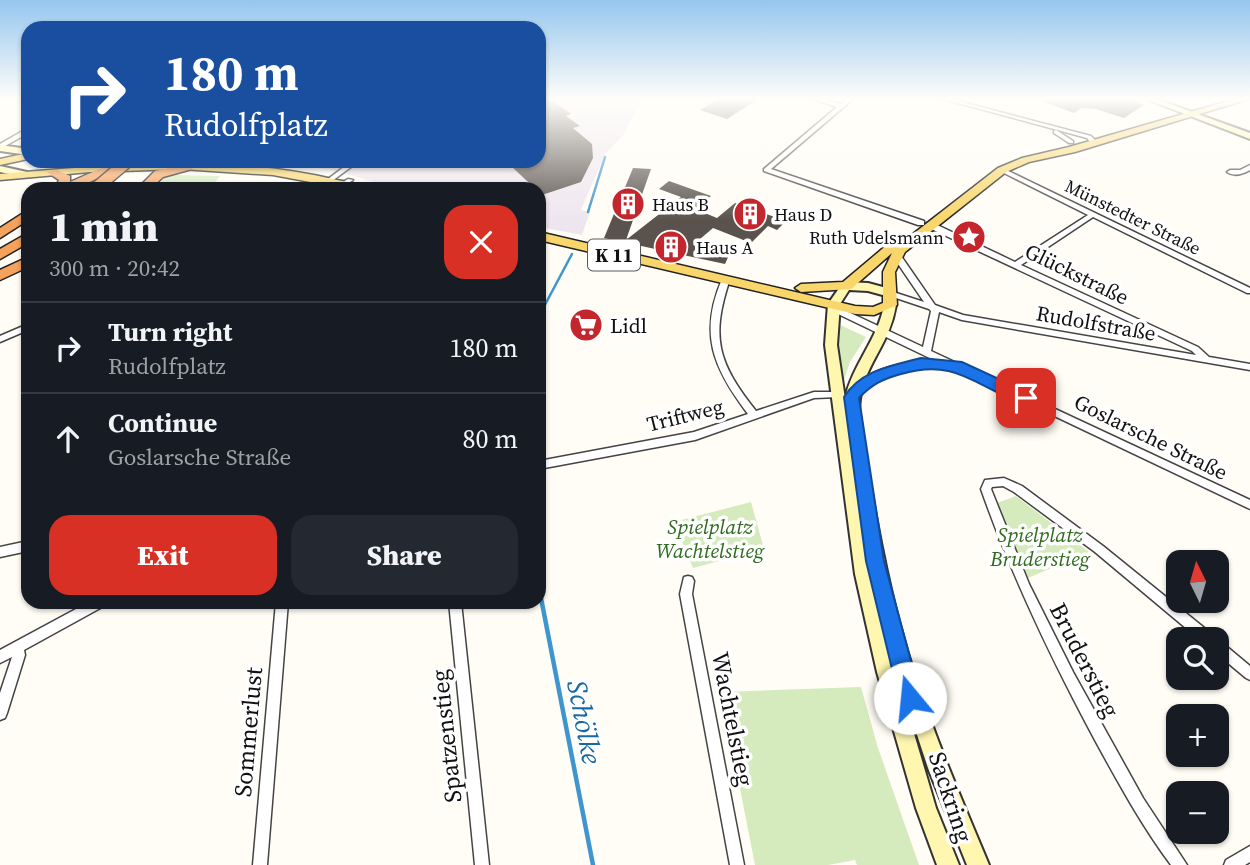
<!DOCTYPE html>
<html lang="en">
<head>
<meta charset="utf-8">
<style>
  body { margin:0; font-family:"Source Serif 4",serif; background:#242831; color:#f1f3f6; height:100vh; display:flex; flex-direction:column; font-size:26px; white-space:nowrap }
  * { box-sizing:border-box; margin:0 }
  p { font-size:23px; color:#9ea1a6 }
  .icon { flex:none; width:38px; height:38px; fill:none; stroke:currentColor; stroke-width:2; stroke-linecap:round; stroke-linejoin:round }
  .map { position:relative; flex:1; overflow:hidden }
  .panel { position:absolute; left:21px; top:182px; width:525px; height:427px; display:flex; flex-direction:column; background:#171b24; border-radius:21px; box-shadow:0 2px 5px #0004 }
  .panel>* { flex:none }
  .guide { position:absolute; left:21px; top:21px; width:525px; height:147px; border-radius:21px; box-shadow:0 2px 5px #0004; background:#1a4fa0; color:#fff; overflow:hidden }
  .needle { width:46px; rotate:355deg }
  .tools { position:absolute; left:1166px; top:550px; display:grid; gap:14px }
  .tools a { display:grid; place-items:center; width:63px; height:63px; border-radius:14px; background:#171b24; box-shadow:0 2px 5px #0004; font-size:35px }
  .pin { position:absolute; display:grid; place-items:center; width:60px; height:60px; color:#fff; margin:-30px; border-radius:14px; box-shadow:0 4px 10px #0006 }
  .me { position:absolute; width:77px; margin:-38px; rotate:343deg; stroke-linejoin:round; filter:drop-shadow(0 0 5px #0008) }
  .turn { display:flex; align-items:center; gap:24px; height:147px; padding:0 28px; font-size:32px }
  .turn .icon { width:91px; height:91px; stroke-width:2.5 }
  .turn b { display:block; font-size:49px; line-height:60px }
  .round { display:grid; place-items:center; flex:none; width:74px; height:74px; border-radius:21px; background:#242831 }
  .headline { display:flex; align-items:center; justify-content:space-between; height:119px; padding:0 28px }
  h1 { font-size:42px; font-weight:800; line-height:52px }
  .button { display:flex; gap:14px; margin-top:auto; padding:14px 28px }
  .button a { flex:1; height:80px; border-radius:21px; background:#d93025; color:#fff; font-size:28px; font-weight:800; line-height:80px; text-align:center }
  .button a+a { background:#242831; color:#f1f3f6 }
  ul { padding:0; list-style:none }
  li { display:flex; align-items:center; gap:21px; height:91px; padding:0 28px; border-top:2px solid #363941 }
  li div { flex:1 }
  li b { display:block; font-size:26px }
  li em { font-style:normal }
  .map>svg:first-child { display:block }
  .industrial { fill:#eee6ef }
  .green { fill:#d5ebbd }
  .lines { fill:none; stroke-linecap:round; stroke-linejoin:round }
  .stream-far2 { stroke:#3f96cf; stroke-width:2.5 }
  .stream-far1 { stroke:#3f96cf; stroke-width:3.5 }
  .stream { stroke:#3f96cf; stroke-width:4.5 }
  .building { fill:#5a524d }
  .street-casing { stroke:#444; stroke-width:3 }
  .secondary-casing { stroke:#333; stroke-width:4 }
  .primary-casing { stroke:#222; stroke-width:3 }
  .highway-casing { stroke:#222; stroke-width:3 }
  .street { fill:#fff; fill-rule:evenodd }
  .secondary { fill:#fff6b0; fill-rule:evenodd }
  .primary { fill:#f9d66b; fill-rule:evenodd }
  .highway { fill:#f5a25d; fill-rule:evenodd }
  .highway-bridge-casing { stroke:#222; stroke-width:14; stroke-linecap:butt }
  .highway-bridge { stroke:#f5a25d; stroke-width:11 }
  .route { fill:#1a73e8; stroke:#114b97; stroke-width:2 }
  .labels { text-anchor:middle; dominant-baseline:central; stroke-width:7; stroke-linejoin:round; paint-order:stroke }
  .far-poi-label { font-size:18px; fill:#111; stroke:#fff; text-anchor:start }
  .far-street-label { font-size:18px; fill:#111; stroke:#fff }
  .shield { fill:#fff; stroke:#585858; stroke-width:2 }
  .shield-label { font-size:19px; font-weight:bold; fill:#111 }
  .street-label { font-size:21px; fill:#111; stroke:#fff }
  .poi-label { font-size:21px; fill:#111; stroke:#fff; text-anchor:start }
  .park-label { font-size:21px; font-style:italic; fill:#2f6b1f; stroke:#fff }
  .near-street-label { font-size:24px; fill:#111; stroke:#fff }
  .near-water-label { font-size:28px; font-style:italic; fill:#1768a6; stroke:#fff }
</style>
</head>
<body>
<div class="map">
<svg width="1250" height="865" viewBox="0 0 1250 865">
  <rect width="100%" height="100%" fill="#fffdf5"/>
  <path class="industrial" d="M539,99H642L624,134L605,154L581,210L590,212L582,235L539,227V189H397L337,171L285,161H539Z"/>
  <g class="green">
    <path d="M168,175H174L220,176L210,189H152Z"/>
    <path d="M838,324L866,337L850,362L844,380H841L839,373Z"/>
    <path d="M1016,496L1089,552L1028,578L997,503Z"/>
    <path d="M751,502L764,549L693,568L674,522Z"/>
    <path d="M861,687L878,748L919,865H857L855,860L828,865H755L721,692Z"/>
  </g>
  <g class="lines">
    <g class="stream-far2">
      <path d="M588,212L605,157"/>
      <path d="M539,316L572,254"/>
    </g>
    <path class="stream-far1" d="M539,587L541,599"/>
    <path class="stream" d="M541,598L593,865"/>
  </g>
  <g class="building">
    <path d="M539,99H550L571,114L566,116L580,126L573,128L592,144L593,158L581,182L542,195L512,167L519,164L516,161H539Z"/>
    <path d="M718,99H758L727,119L700,110Z"/>
    <path d="M1036,99H1130L1144,105L1124,118L1096,109L1081,108L1074,113Z"/>
    <path d="M633,168L651,169L626,240L681,197L659,189L669,181L711,196L695,209L717,218L735,203L786,221L777,230L768,226L751,243L713,228L693,245L730,253L725,264L604,238Z"/>
  </g>
  <g class="lines">
    <defs>
      <g id="street">
        <path d="M813,99H821L841,104L847,99H853L771,169L924,221V225H918L764,171V169L837,107Z"/>
        <path d="M943,99H951L1091,136L1097,142L1091,146H1087V144L1090,142L1087,138Z"/>
        <path d="M28,128V133L0,149V144Z"/>
        <path d="M1056,130L1073,141V143H1069L1054,133V131Z"/>
        <path d="M352,161H359L332,181H328V179Z"/>
        <path d="M1250,165V170C1243,174 1234,177 1227,172L1230,170H1240Z"/>
        <path d="M1002,168L1250,288V293H1247L1093,217L1021,265L1198,347L1209,357L1250,364V370L962,320L939,312L931,351L1250,500V509L951,367C914,370 888,365 859,393H853L851,391C872,365 907,361 938,362L836,313L830,304L834,301L837,302L842,309L923,347L931,311L929,309L887,295L886,293L890,291L924,302L892,255L896,253H899L935,305L963,315L1196,355L1192,351L927,227V223H933L1015,262L1088,215L1000,171V169Z"/>
        <path d="M348,179L353,180L340,189H332Z"/>
        <path d="M723,277H726L730,279C710,338 718,363 756,411L814,392H837L840,393L842,395L840,397L814,398L695,440L539,469V461L694,432L748,414C713,368 698,333 723,277Z"/>
        <path d="M28,324V330L0,342V336Z"/>
        <path d="M1004,478L1022,486L1103,546L1213,635L1215,639H1199L1095,552L1014,492L1003,486L992,487L991,489L1029,584L1073,672L1143,798L1187,865H1171C1142,826 1119,784 1096,742C1052,660 1012,577 981,489L985,480Z"/>
        <path d="M28,541V551L0,557V547Z"/>
        <path d="M688,576L692,577L694,581L692,594L744,865H730L680,594L684,577Z"/>
        <path d="M89,602H106L104,606L24,650L25,655L7,713L5,718L0,720V693L12,657L0,663V650Z"/>
        <path d="M276,602H288L267,865H253Z"/>
        <path d="M449,602H461L489,865H475Z"/>
        <path d="M1216,639L1220,641L1250,666V680L1246,678L1216,653Z"/>
        <path d="M1250,846V862L1245,865H1224L1226,860Z"/>
      </g>
      <g id="secondary">
        <path d="M1146,99H1156L1250,133V139Z"/>
        <path d="M0,145L28,149V155L0,151Z"/>
        <path d="M0,166L27,172L29,174L24,177L0,172Z"/>
        <path d="M846,282L868,283L894,290L896,293L890,297L868,291L849,290L840,304L837,345L845,399C852,365 878,339 884,305L886,302H894L896,305C888,354 853,371 860,426C872,492 882,559 900,625C922,708 956,786 989,865H967L928,768L891,656L936,808L959,865H937L916,808L877,672L855,574L825,345L828,304L842,284Z"/>
      </g>
      <g id="primary">
        <path d="M1235,99H1249L1075,152L1029,162L1006,172L905,252L895,272L897,305L874,315L855,314L539,240V232L855,306L873,307L883,303V272L892,253L851,289L801,292L795,288L801,284L843,282L894,239L904,241L998,168L1022,158L1069,147Z"/>
        <path d="M28,153V159L0,165V159Z"/>
        <path d="M136,163C203,162 271,164 337,180C347,182 359,183 367,189H348L273,175L182,169L90,172L0,180V174Z"/>
      </g>
      <g id="highway">
        <path d="M111,164L115,166V170L75,189H55L59,180L47,172L57,170L70,176V182Z"/>
        <path d="M188,164L192,165V169L163,177L150,189H137L155,171Z"/>
        <path d="M108,183L112,184L113,189H100Z"/>
        <path d="M28,210V220L0,238V228Z"/>
        <path d="M28,233V243L0,259V249Z"/>
        <path d="M28,257V267L0,280V270Z"/>
      </g>
    </defs>
    <use href="#street" class="street-casing"/>
    <use href="#secondary" class="secondary-casing"/>
    <use href="#primary" class="primary-casing"/>
    <use href="#highway" class="highway-casing"/>
    <use href="#street" class="street"/>
    <use href="#secondary" class="secondary"/>
    <use href="#primary" class="primary"/>
    <use href="#highway" class="highway"/>
    <defs>
      <path id="highway-bridge" d="M96,188L128,161"/>
    </defs>
    <use href="#highway-bridge" class="highway-bridge-casing"/>
    <use href="#highway-bridge" class="highway-bridge"/>
  </g>
  <linearGradient id="sky" x2="0" y2="1"><stop stop-color="#95c6ee"/><stop offset="0.45" stop-color="#fffefa"/><stop offset="1" stop-color="#fffefa" stop-opacity="0"/></linearGradient>
  <rect width="1250" height="220" fill="url(#sky)"/>
  <path class="route" d="M921,358L962,362L1031,394L1033,398L1026,404C976,389 959,357 901,374C883,379 872,384 859,398L884,561L921,698L918,705L910,708L902,705L899,698L866,561L844,397C861,370 891,366 921,358Z"/>
  <defs>
    <symbol id="building-disc" viewBox="-11 -11 22 22"><circle r="9.5" fill="#c4262e" stroke="#fff"/><path d="M-4-6H4V6H1V3H-1V6H-4ZM-2.5-4.3h1.7v1.8h-1.7ZM.8-4.3h1.7v1.8H.8ZM-2.5-1h1.7V.8h-1.7ZM.8-1h1.7V.8H.8Z" fill="#fff"/></symbol>
    <symbol id="sight-disc" viewBox="-11 -11 22 22"><circle r="9.5" fill="#c4262e" stroke="#fff"/><path d="M0-6L1.8-2.2L6-1.7L2.9 1.2L3.7 5.4L0 3.3L-3.7 5.4L-2.9 1.2L-6-1.7L-1.8-2.2Z" fill="#fff"/></symbol>
    <symbol id="supermarket-disc" viewBox="-11 -11 22 22"><circle r="9.5" fill="#c4262e" stroke="#fff"/><path d="M-6-5.5h2.5l.6 2H6L4.5 2H-2.5L-4.4-4H-6ZM-1.5 3.2a1.3 1.3 0 1 0 .1 0ZM3 3.2a1.3 1.3 0 1 0 .1 0Z" fill="#fff"/></symbol>
  </defs>
  <g fill-rule="evenodd">
    <use href="#building-disc" x="609" y="185" width="38" height="38"/>
    <use href="#building-disc" x="731" y="195" width="38" height="38"/>
    <use href="#sight-disc" x="950" y="218" width="38" height="38"/>
    <use href="#building-disc" x="652" y="228" width="38" height="38"/>
    <use href="#supermarket-disc" x="567" y="306" width="38" height="38"/>
  </g>
  <g class="labels">
    <g class="far-poi-label">
      <text x="652" y="204">Haus B</text>
      <text x="774" y="214">Haus D</text>
      <text x="944" y="237" text-anchor="end">Ruth Udelsmann</text>
      <text x="696" y="247">Haus A</text>
    </g>
    <g class="far-street-label">
      <text transform="translate(1133 217) rotate(26)">Münstedter Straße</text>
    </g>
    <rect class="shield" x="588" y="239.5" width="52" height="31" rx="5"/>
    <g class="shield-label">
      <text x="614" y="255">K 11</text>
    </g>
    <g class="street-label">
      <text transform="translate(1077 274) rotate(26)">Glückstraße</text>
      <text transform="translate(1096 323) rotate(10)">Rudolfstraße</text>
      <text transform="translate(685 415) rotate(-14)">Triftweg</text>
      <text transform="translate(1151 437) rotate(26)">Goslarsche Straße</text>
    </g>
    <g class="poi-label">
      <text x="610" y="325">Lidl</text>
    </g>
    <g class="park-label">
      <text x="710" y="526">Spielplatz<tspan x="710" dy="24">Wachtelstieg</tspan></text>
      <text x="1040" y="534">Spielplatz<tspan x="1040" dy="24">Bruderstieg</tspan></text>
    </g>
    <g class="near-street-label">
      <text transform="translate(1085 660) rotate(63)">Bruderstieg</text>
      <text transform="translate(733 719) rotate(79)">Wachtelstieg</text>
      <text transform="translate(248 732) rotate(-85)">Sommerlust</text>
      <text transform="translate(446 736) rotate(-96)">Spatzenstieg</text>
      <text transform="translate(951 797) rotate(72)">Sackring</text>
    </g>
    <g class="near-water-label">
      <text transform="translate(585 722) rotate(79)">Schölke</text>
    </g>
  </g>
</svg>
<div class="tools">
<a><svg class="needle" viewBox="-14 -14 28 28"><path d="M0-13l5 13h-10z" fill="#e53935"/><path d="M0 13l5-13h-10z" fill="#9ea1a6"/></svg></a>
<a><svg class="icon" aria-label="search" viewBox="0 0 24 24"><circle cx="10" cy="10" r="6"/><path d="M15 15l6 6"/></svg></a>
<a>+</a>
<a>−</a>
</div>
<div class="pin" style="left:1026px;top:398px;background:#d93025"><svg class="icon" aria-label="arrive" viewBox="0 0 24 24"><path d="M6 21V4h12l-3 4 3 4H6"/></svg></div>
<svg class="me" style="left:910px;top:698px" viewBox="-20 -20 40 40"><circle r="19" fill="#fff"/><path d="M0-13L10 11 0 6-10 11z" fill="#1a73e8"/></svg>
<div class="guide">
<div class="turn"><svg class="icon" aria-label="right" viewBox="0 0 24 24"><path d="M7 20v-9h11M14 6l5 5-5 5"/></svg><div><b>180 m</b>Rudolfplatz</div></div>
</div>
<section class="panel">
<div class="headline"><div><h1>1 min</h1><p>300 m · 20:42</p></div><a class="round" style="background:#d93025;color:#fff"><svg class="icon" aria-label="close" viewBox="0 0 24 24"><path d="M6 6l12 12M18 6L6 18"/></svg></a></div>
<ul>
<li><svg class="icon" aria-label="right" viewBox="0 0 24 24"><path d="M7 20v-9h11M14 6l5 5-5 5"/></svg><div><b>Turn right</b><p>Rudolfplatz</p></div><em>180 m</em></li>
<li><svg class="icon" aria-label="ahead" viewBox="0 0 24 24"><path d="M12 20V5M6 11l6-6 6 6"/></svg><div><b>Continue</b><p>Goslarsche Straße</p></div><em>80 m</em></li>
</ul>
<div class="button"><a>Exit</a><a>Share</a></div>
</section>
</div>
</body>
</html>
